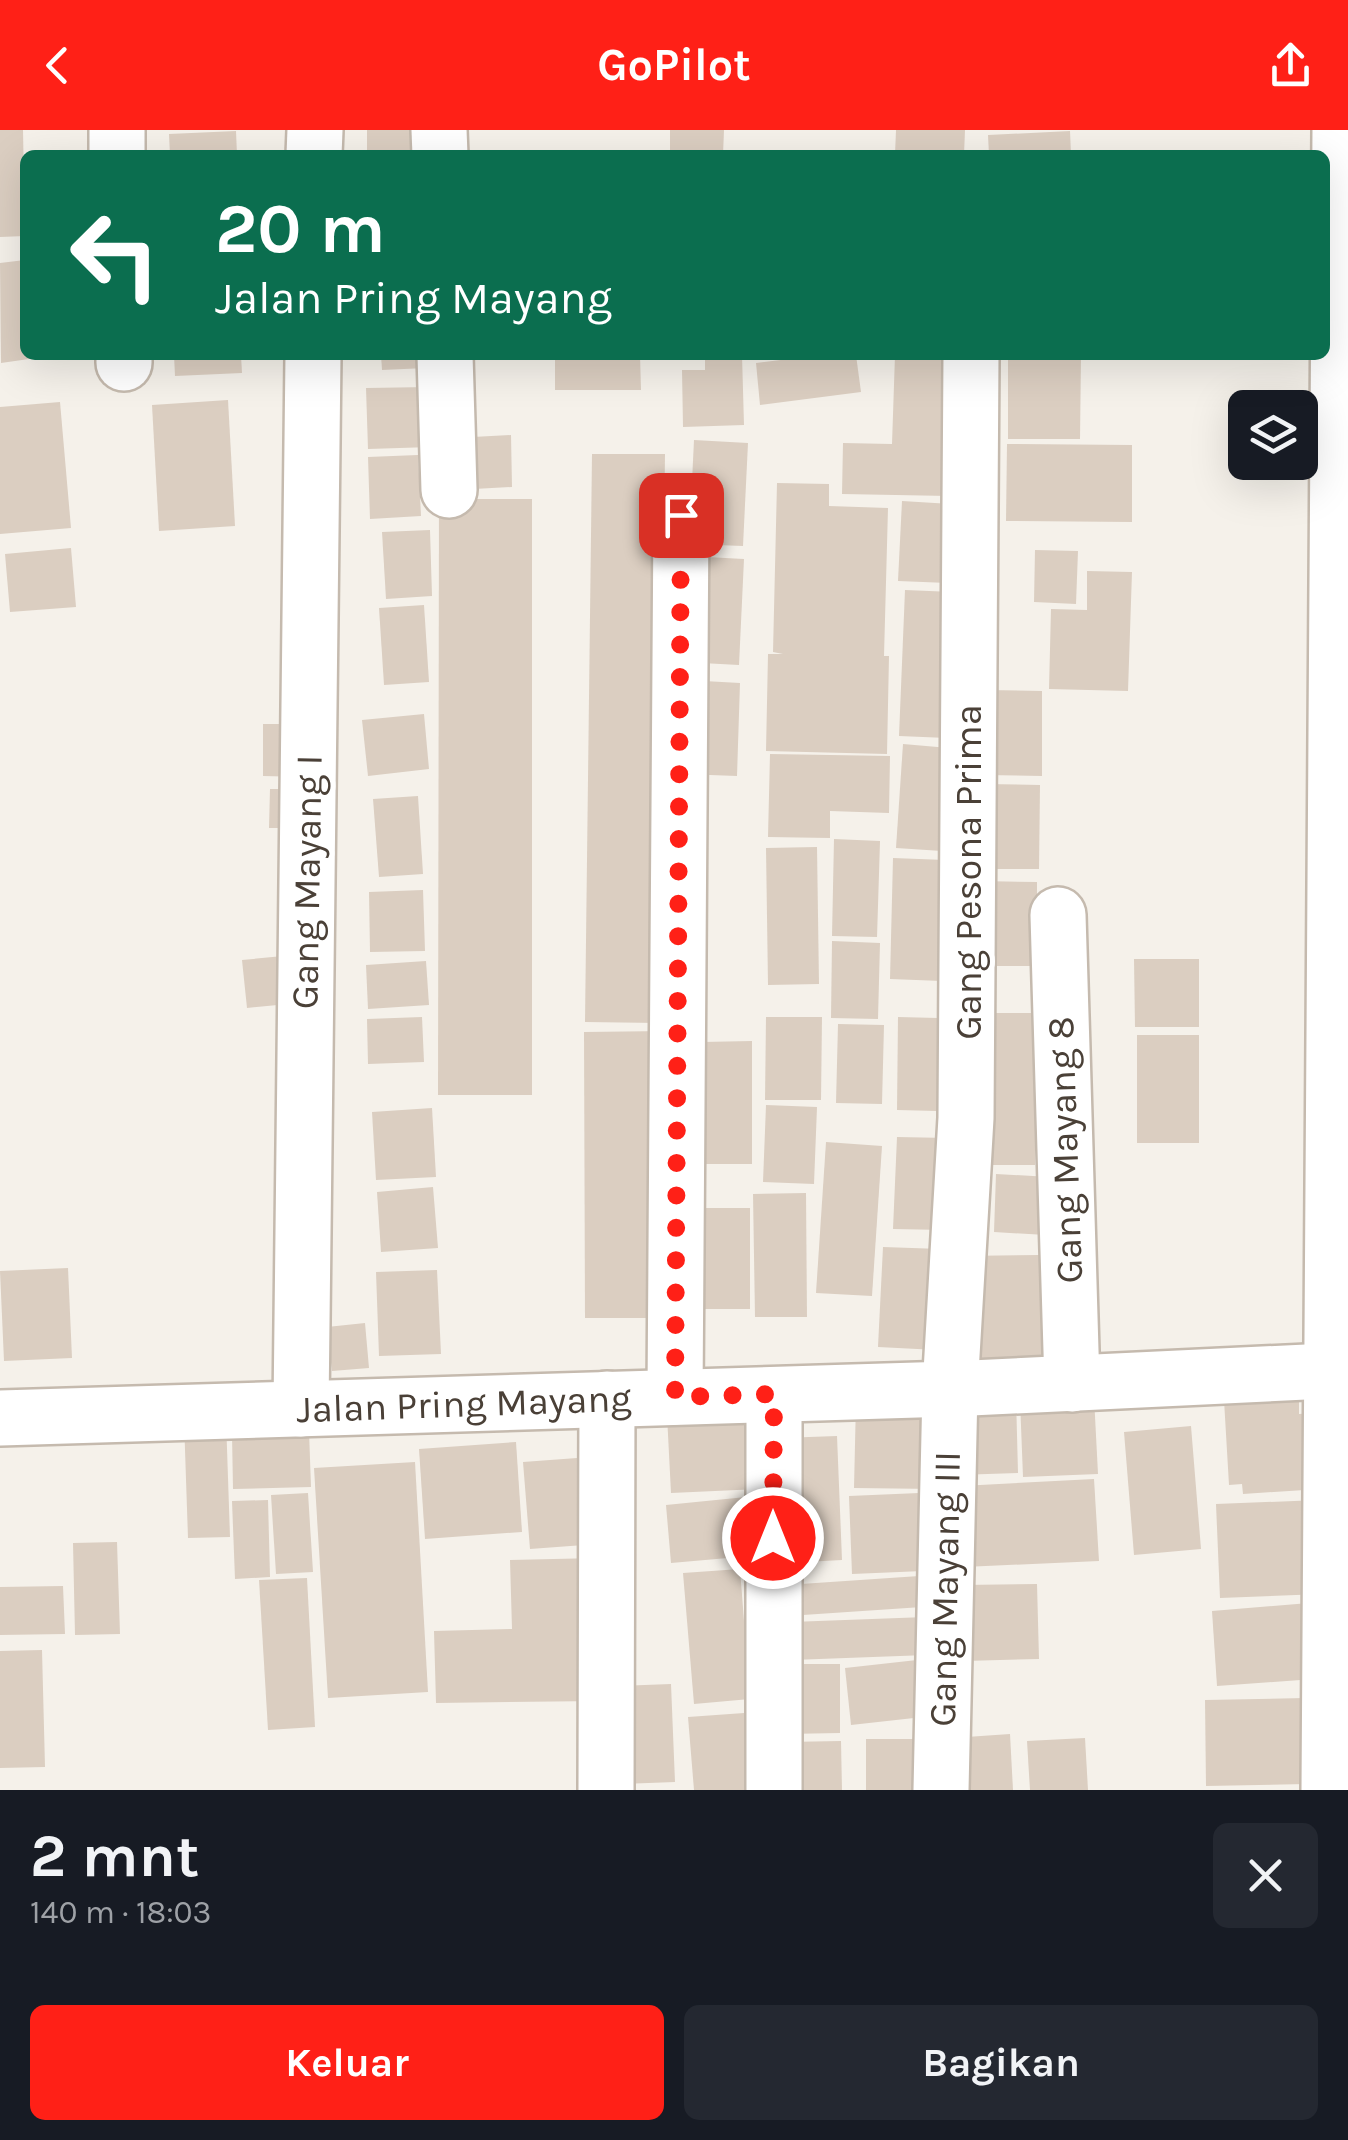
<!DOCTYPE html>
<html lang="id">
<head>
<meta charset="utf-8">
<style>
  body { margin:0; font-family:Karla,sans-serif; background:#242831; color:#f1f3f6; height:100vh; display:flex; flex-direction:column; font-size:38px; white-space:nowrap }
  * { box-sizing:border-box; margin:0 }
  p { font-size:32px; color:#9ea1a6 }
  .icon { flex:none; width:55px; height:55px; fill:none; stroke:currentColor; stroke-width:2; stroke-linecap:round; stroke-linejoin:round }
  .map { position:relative; height:1660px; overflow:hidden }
  .side { display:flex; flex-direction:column; background:#171b24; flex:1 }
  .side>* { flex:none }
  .top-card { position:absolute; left:20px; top:20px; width:1310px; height:210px; border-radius:15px; box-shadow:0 10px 40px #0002; background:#0b6e4f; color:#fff; overflow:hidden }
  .tools { position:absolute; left:1228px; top:260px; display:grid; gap:20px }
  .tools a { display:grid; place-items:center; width:90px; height:90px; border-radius:15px; background:#171b24; box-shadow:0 10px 40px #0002; font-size:50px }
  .pin { position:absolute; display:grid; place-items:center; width:85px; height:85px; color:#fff; margin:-42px; border-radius:20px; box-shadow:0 5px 15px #0006 }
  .me { position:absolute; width:110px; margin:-55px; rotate:0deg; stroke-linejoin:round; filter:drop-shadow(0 0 8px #0008) }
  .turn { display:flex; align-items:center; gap:35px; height:210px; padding:0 30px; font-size:45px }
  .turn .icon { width:130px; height:130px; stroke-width:2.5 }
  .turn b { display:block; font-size:70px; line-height:85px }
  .round { display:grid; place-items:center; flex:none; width:105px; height:105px; border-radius:15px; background:#242831 }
  .headline { display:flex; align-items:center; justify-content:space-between; height:170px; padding:0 30px }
  h1 { font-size:60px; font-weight:700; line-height:75px }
  .button { display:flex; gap:20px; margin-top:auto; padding:20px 30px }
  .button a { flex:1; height:115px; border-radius:15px; background:#ff2017; color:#fff; font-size:40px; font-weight:700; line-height:115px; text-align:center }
  .button a+a { background:#242831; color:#f1f3f6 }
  header { display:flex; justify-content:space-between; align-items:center; height:130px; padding:0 30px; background:#ff2017; color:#fff; font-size:45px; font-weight:700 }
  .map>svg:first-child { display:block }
  .building { fill:#dbcec1 }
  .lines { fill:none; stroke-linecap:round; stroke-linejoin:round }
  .minor-casing { stroke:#c5baae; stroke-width:60 }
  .minor { stroke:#fff; stroke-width:55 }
  .route { stroke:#ff2017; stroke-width:18; stroke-dasharray:0 32.4 }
  .labels { text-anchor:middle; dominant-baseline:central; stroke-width:10; stroke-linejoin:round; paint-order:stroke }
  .street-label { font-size:38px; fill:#4a4037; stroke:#fff }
</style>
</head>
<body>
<header><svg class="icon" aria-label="back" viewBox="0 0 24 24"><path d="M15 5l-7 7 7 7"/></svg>GoPilot<svg class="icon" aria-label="share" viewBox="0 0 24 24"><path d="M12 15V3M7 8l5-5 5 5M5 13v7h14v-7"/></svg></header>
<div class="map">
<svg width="1348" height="1660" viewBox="0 0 1348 1660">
  <rect width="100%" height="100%" fill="#f5f1ea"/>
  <g class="building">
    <path d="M0,0H23L25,106L0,107Z"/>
    <path d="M367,0H429L430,25H367Z"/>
    <path d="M670,0H724L723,25H670Z"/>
    <path d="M896,0H965L964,25H895Z"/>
    <path d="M236,1L237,25H170L169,4Z"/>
    <path d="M1070,1L1071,25H989L988,5Z"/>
    <path d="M25,130V225L43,227L1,233L0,133Z"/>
    <path d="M174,225H241L242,243L175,246Z"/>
    <path d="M381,225H426V238L382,240Z"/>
    <path d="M555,225H640L641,260H555Z"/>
    <path d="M705,225H742L744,295L683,297L682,240H705Z"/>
    <path d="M822,225H856L861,262L760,275L756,233Z"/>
    <path d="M895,225H956L949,366L842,364L843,313L892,314Z"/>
    <path d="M1008,225H1081L1080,309H1008Z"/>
    <path d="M429,257L431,317L368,319L366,258Z"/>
    <path d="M228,270L235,396L159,401L152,275Z"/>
    <path d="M60,272L71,398L0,404V277Z"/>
    <path d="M511,305L512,357L456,360L454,308Z"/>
    <path d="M694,310L748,313L743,416L689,414Z"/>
    <path d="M1007,314L1132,315V392L1006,391Z"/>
    <path d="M592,324H665L658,893L585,892Z"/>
    <path d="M418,325L421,386L370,389L368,327Z"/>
    <path d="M777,353L829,354V376L888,378L884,526H889L887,624L766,621L768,524H783L773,522Z"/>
    <path d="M439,369H532V965H438Z"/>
    <path d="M902,371L951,374L948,453L898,451Z"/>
    <path d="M430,400L432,466L386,469L382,402Z"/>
    <path d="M71,418L76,477L10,482L5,424Z"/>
    <path d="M1035,420L1078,421L1076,474L1034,472Z"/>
    <path d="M688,426L744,429L739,535L683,532Z"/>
    <path d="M1087,441L1132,442L1128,561L1049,559L1051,479L1087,480Z"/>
    <path d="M905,460L953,462L947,608L899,606Z"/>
    <path d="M424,475L429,552L384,555L379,478Z"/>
    <path d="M686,550L740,553L737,646L683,644Z"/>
    <path d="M986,560L1042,561V646L984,645Z"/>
    <path d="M424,584L429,639L368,646L362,590Z"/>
    <path d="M263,594H304L305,647L263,646Z"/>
    <path d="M903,614L949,618L942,721L896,718Z"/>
    <path d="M770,624L890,626L889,683L830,681V708L768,707Z"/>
    <path d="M983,654L1040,655L1039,739H982Z"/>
    <path d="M270,659H303L304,698H269Z"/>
    <path d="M418,666L423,744L379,747L373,669Z"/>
    <path d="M834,709L880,711L877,807L832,806Z"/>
    <path d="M817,717L819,854L768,855L766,718Z"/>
    <path d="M893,728L945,730L942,851L890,849Z"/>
    <path d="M981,751L1037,752V836H980Z"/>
    <path d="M423,760L425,821L370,822L369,762Z"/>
    <path d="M832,811L880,813L878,889L831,888Z"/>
    <path d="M283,826L288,874L247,878L242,830Z"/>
    <path d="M1134,829H1199V897H1135Z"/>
    <path d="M426,831L429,875L368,879L366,835Z"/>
    <path d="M977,883H1036L1035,1035H977Z"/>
    <path d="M422,887L424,932L368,934L367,889Z"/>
    <path d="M766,887H822L821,970H765Z"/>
    <path d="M898,887L938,888L937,981L897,980Z"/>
    <path d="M838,894L884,895L882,974L836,973Z"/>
    <path d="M666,901L667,1188H585L584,902Z"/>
    <rect x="1137" y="905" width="62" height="108"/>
    <path d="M752,911V1034H682L702,912Z"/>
    <path d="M766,975L817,977L814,1054L763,1052Z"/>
    <path d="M432,978L436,1047L376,1050L372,982Z"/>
    <path d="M897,1007L948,1008L945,1100L893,1099Z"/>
    <path d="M826,1012L882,1016L872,1166L816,1163Z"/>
    <path d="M996,1044L1050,1047L1046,1105L994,1102Z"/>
    <path d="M433,1057L438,1118L381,1122L377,1062Z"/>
    <path d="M806,1063L807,1187H755L753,1064Z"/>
    <path d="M685,1078H750V1179H686Z"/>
    <path d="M883,1117L941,1119L937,1220L878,1217Z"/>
    <path d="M1039,1125V1150H1063L1065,1228L964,1240L962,1126Z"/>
    <path d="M68,1138L72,1228L4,1231L0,1141Z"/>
    <path d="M437,1140L441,1224L379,1226L376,1142Z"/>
    <path d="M365,1193L369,1238L332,1241L327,1197Z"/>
    <path d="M1299,1266V1284L1316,1283L1320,1359L1243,1364L1242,1354L1229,1355L1224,1270Z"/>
    <path d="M1016,1267L1018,1343L957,1345L954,1268Z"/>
    <path d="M1094,1267L1098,1344L1023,1347L1020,1270Z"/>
    <path d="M856,1271L937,1274L936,1359L854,1358Z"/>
    <path d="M755,1280L759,1359L671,1363L667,1285Z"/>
    <path d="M226,1289L230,1407L188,1408L184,1290Z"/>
    <path d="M1191,1296L1201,1419L1134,1425L1124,1302Z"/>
    <path d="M309,1301L311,1357L233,1359L232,1304Z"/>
    <path d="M837,1306L842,1430L786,1433L781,1308Z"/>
    <path d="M516,1312L522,1402L425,1409L419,1319Z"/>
    <path d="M577,1328L584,1415L530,1419L523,1332Z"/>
    <path d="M415,1332L428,1562L328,1568L314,1338Z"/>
    <path d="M1094,1349L1099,1431L964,1437L961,1356Z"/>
    <path d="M308,1363L313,1442L276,1444L271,1365Z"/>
    <path d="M919,1363L923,1441L852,1444L849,1366Z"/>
    <path d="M756,1366L762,1425L671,1433L666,1375Z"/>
    <path d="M268,1370L270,1447L235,1449L232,1371Z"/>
    <path d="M1319,1370L1322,1464L1220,1468L1216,1374Z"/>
    <path d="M117,1412L120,1504L75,1505L73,1413Z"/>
    <path d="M597,1428L599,1571L436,1573L434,1501L512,1499L510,1430Z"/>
    <path d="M740,1439L750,1569L694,1574L683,1443Z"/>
    <path d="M934,1445L937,1476L803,1485L801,1454Z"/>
    <path d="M307,1448L315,1597L268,1600L259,1450Z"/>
    <path d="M1037,1454L1039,1529L964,1531L962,1455Z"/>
    <path d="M63,1456L65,1504L0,1505V1457Z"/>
    <path d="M1309,1473L1314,1549L1217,1556L1212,1481Z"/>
    <path d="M926,1487L927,1525L792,1530L791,1492Z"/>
    <path d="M42,1520L45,1637L0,1638V1521Z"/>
    <path d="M917,1530L923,1587L851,1595L845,1538Z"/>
    <path d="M785,1534H840V1603L786,1604Z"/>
    <path d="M671,1554L675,1652L622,1654L618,1556Z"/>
    <path d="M1305,1568L1307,1654L1206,1656L1205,1570Z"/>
    <path d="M758,1582L764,1660H694L688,1587Z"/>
    <path d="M1010,1604L1013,1660H955L952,1608Z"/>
    <path d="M1085,1608L1088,1660H1030L1027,1611Z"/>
    <path d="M866,1609H923L924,1660H866Z"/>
    <path d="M841,1611L842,1660H786V1612Z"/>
  </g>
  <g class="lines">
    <defs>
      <g id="minor">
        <path d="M117,0V25"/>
        <path d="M439,0L440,25"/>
        <path d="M314,25L315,0"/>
        <path d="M124,225V233"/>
        <path d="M445,225L449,360"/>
        <path d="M1058,785L1072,1254"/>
        <path d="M774,1265V1660"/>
        <path d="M675,1267L681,385"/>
        <path d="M301,1279L313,225"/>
        <path d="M0,1288L950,1259L1348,1240"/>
        <path d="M606,1660L607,1269"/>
        <path d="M941,1660L950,1259L966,988L971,225"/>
        <path d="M1329,1660L1340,0"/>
      </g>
    </defs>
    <use href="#minor" class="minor-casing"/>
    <use href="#minor" class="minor"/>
  </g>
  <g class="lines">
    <path class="route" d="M681,385L675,1267L774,1264L773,1408"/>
  </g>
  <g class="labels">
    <g class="street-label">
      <text transform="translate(968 742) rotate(-90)">Gang Pesona Prima</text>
      <text transform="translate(307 752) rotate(-89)">Gang Mayang I</text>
      <text transform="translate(1065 1020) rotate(-92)">Gang Mayang 8</text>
      <text transform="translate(464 1274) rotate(-2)">Jalan Pring Mayang</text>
      <text transform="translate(945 1459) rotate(-89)">Gang Mayang III</text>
    </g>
  </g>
</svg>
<div class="tools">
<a><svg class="icon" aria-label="layers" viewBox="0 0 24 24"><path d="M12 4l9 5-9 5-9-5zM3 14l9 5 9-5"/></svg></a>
</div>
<div class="pin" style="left:681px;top:385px;background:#d93025"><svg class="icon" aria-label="arrive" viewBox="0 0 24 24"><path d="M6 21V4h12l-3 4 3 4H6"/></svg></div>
<svg class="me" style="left:773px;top:1408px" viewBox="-20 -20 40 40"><circle r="17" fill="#ff2017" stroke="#fff" stroke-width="3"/><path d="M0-11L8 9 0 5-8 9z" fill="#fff"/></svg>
<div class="top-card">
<div class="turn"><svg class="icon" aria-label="left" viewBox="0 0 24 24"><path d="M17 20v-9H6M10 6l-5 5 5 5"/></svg><div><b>20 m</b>Jalan Pring Mayang</div></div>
</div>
</div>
<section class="side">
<div class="headline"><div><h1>2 mnt</h1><p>140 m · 18:03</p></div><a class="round"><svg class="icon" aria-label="close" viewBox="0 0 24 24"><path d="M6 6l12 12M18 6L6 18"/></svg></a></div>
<div class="button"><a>Keluar</a><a>Bagikan</a></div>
</section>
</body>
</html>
